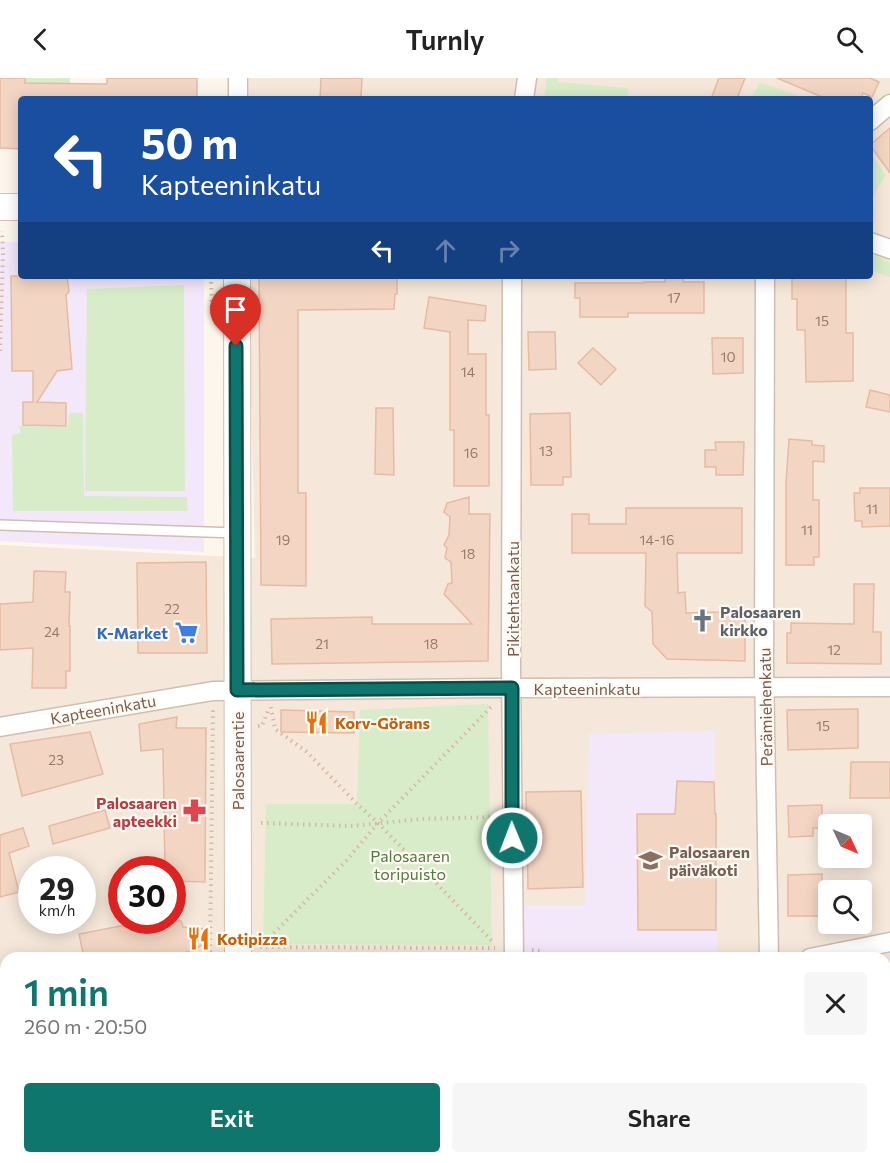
<!DOCTYPE html>
<html lang="en">
<head>
<meta charset="utf-8">
<style>
  body { margin:0; font-family:Commissioner,sans-serif; background:#f6f6f6; color:#222; height:100vh; display:flex; flex-direction:column; font-size:22px; white-space:nowrap }
  * { box-sizing:border-box; margin:0 }
  p { font-size:20px; color:#767676 }
  .icon { flex:none; width:33px; height:33px; fill:none; stroke:currentColor; stroke-width:2; stroke-linecap:round; stroke-linejoin:round }
  .map { position:relative; flex:1; overflow:hidden }
  .details { position:absolute; left:0px; top:874px; width:891px; height:212px; display:flex; flex-direction:column; background:#fff; border-radius:18px 18px 0 0; box-shadow:0 3px 15px #0003 }
  .details>* { flex:none }
  .top-card { position:absolute; left:18px; top:18px; width:855px; height:183px; border-radius:6px; box-shadow:0 3px 15px #0003; background:#1a4fa0; color:#fff; overflow:hidden }
  .needle { width:39px; rotate:134deg }
  .fabs { position:absolute; left:818px; top:736px; display:grid; gap:12px }
  .fabs a { display:grid; place-items:center; width:54px; height:54px; border-radius:6px; background:#fff; box-shadow:0 3px 15px #0003; font-size:30px }
  .speed { position:absolute; left:18px; top:778px; display:flex; gap:12px; font-size:30px; font-weight:700; text-align:center }
  .speed>* { display:grid; place-content:center; width:78px; height:78px; border-radius:50%; background:#fff; box-shadow:0 3px 15px #0003; line-height:1 }
  .speed small { font-size:15px; font-weight:400 }
  .speed .limit { border:9px solid #d22; background:#fff; color:#111 }
  .pin { position:absolute; display:grid; place-items:center; width:51px; height:51px; color:#fff; margin:-62px -26px; border-radius:50% 50% 50% 0; rotate:-45deg; box-shadow:0 0 6px #0007 }
  .pin .icon { rotate:45deg }
  .me { position:absolute; width:66px; margin:-33px; rotate:359deg; stroke-linejoin:round; filter:drop-shadow(0 0 4px #0008) }
  .turn { display:flex; align-items:center; gap:21px; height:126px; padding:0 24px; font-size:27px }
  .turn .icon { width:78px; height:78px; stroke-width:2.5 }
  .turn b { display:block; font-size:42px; line-height:51px }
  .lanes { display:flex; align-items:center; height:57px; padding:0 24px; background:#0003; justify-content:center; gap:30px; direction:ltr }
  .lanes .off { opacity:.35 }
  .round { display:grid; place-items:center; flex:none; width:63px; height:63px; border-radius:6px; background:#f6f6f6 }
  .headline { display:flex; align-items:center; justify-content:space-between; height:102px; padding:0 24px }
  h1 { font-size:36px; font-weight:600; line-height:45px; color:#0f766e }
  .button { display:flex; gap:12px; margin-top:auto; padding:12px 24px }
  .button a { flex:1; height:69px; border-radius:6px; background:#0f766e; color:#fff; font-size:24px; font-weight:600; line-height:69px; text-align:center }
  .button a+a { background:#f6f6f6; color:#222 }
  header { display:flex; justify-content:space-between; align-items:center; height:78px; padding:0 24px; background:#fff; font-size:27px; font-weight:600 }
  .map>svg:first-child { display:block }
  .residential { fill:#f5e8da; fill-rule:evenodd }
  .education { fill:#f3e8fa }
  .green { fill:#d8ecc9 }
  .building { fill:#f3d5c3; stroke:#e6bba3; stroke-width:1.5 }
  .lines { fill:none; stroke-linecap:round; stroke-linejoin:round }
  .lane-casing { stroke:#d1beb0; stroke-width:12 }
  .street-casing { stroke:#d1beb0; stroke-width:21 }
  .secondary-casing { stroke:#d6c0b0; stroke-width:28 }
  .path { stroke:#d9b8a5; stroke-width:4; stroke-dasharray:1.5 4.5; stroke-linecap:butt }
  .lane { stroke:#fff; stroke-width:9 }
  .street { stroke:#fff; stroke-width:18 }
  .secondary { stroke:#fff; stroke-width:26 }
  .route-casing { stroke:#0a4d48; stroke-width:15 }
  .route { stroke:#0f766e; stroke-width:10 }
  .labels { text-anchor:middle; dominant-baseline:central; stroke-width:4.5; stroke-linejoin:round; paint-order:stroke }
  .number-label { font-size:14px; fill:#987a6a }
  .street-label { font-size:16px; fill:#7a5c4d; stroke:#fffaf3 }
  .worship-label { font-size:16px; font-weight:bold; fill:#5b616d; stroke:#fffaf3; text-anchor:start }
  .shop-label { font-size:16px; font-weight:bold; fill:#366cbe; stroke:#fffaf3; text-anchor:end }
  .food-label { font-size:16px; font-weight:bold; fill:#c56008; stroke:#fffaf3; text-anchor:start }
  .health-label { font-size:16px; font-weight:bold; fill:#be3a42; stroke:#fffaf3; text-anchor:end }
  .education-label { font-size:16px; font-weight:bold; fill:#785e54; stroke:#fffaf3; text-anchor:start }
  .park-label { font-size:16px; fill:#537a41; stroke:#fffaf3 }
</style>
</head>
<body>
<header><svg class="icon" aria-label="back" viewBox="0 0 24 24"><path d="M15 5l-7 7 7 7"/></svg>Turnly<svg class="icon" aria-label="search" viewBox="0 0 24 24"><circle cx="10" cy="10" r="6"/><path d="M15 15l6 6"/></svg></header>
<div class="map">
<svg width="890" height="1085" viewBox="0 0 890 1085">
  <rect width="100%" height="100%" fill="#fdf6ec"/>
  <path class="residential" d="M249,0H890V1085H0V467L255,480L248,198H870V21H249ZM828,747H861V780H828ZM32,792H82V843H32ZM122,792H172V843H122ZM828,813H861V846H828ZM6,880H885V1080H6Z"/>
  <g class="education">
    <path d="M0,164H21V198H204V474L0,463Z"/>
    <path d="M715,653L714,704L716,736L718,879L524,876L523,827H585L589,656Z"/>
  </g>
  <g class="green">
    <path d="M25,0H70V6L25,5Z"/>
    <path d="M547,0H558V4L628,10V21H592L553,18L552,21H544Z"/>
    <path d="M760,4L801,19L800,21H751Z"/>
    <path d="M870,75L886,97L870,122Z"/>
    <path d="M870,176L890,184V199L870,192Z"/>
    <path d="M184,207L185,413H85L87,211Z"/>
    <path d="M69,335H83L84,418L187,419L188,433H13L12,357L21,355L19,348L68,349Z"/>
    <path d="M488,626L492,867L263,866L266,726H357L360,632Z"/>
  </g>
  <g class="building">
    <path d="M0,0H25V5L107,6V0H197V21H21V71L0,70Z"/>
    <path d="M321,0H362L361,21H320Z"/>
    <path d="M719,0H745L737,21H711Z"/>
    <path d="M777,0H870L879,4L872,19L863,15L861,21H827Z"/>
    <path d="M890,50V95L870,67Z"/>
    <path d="M11,198H67L69,214L66,217L72,291L57,293L37,324L66,325V348L23,347V324H33V293H12Z"/>
    <path d="M259,198H397V216H395L394,231L298,232V415H306V508L261,507Z"/>
    <path d="M665,198H683V204H704V235H628V239H580V220H575V205H644V204H665Z"/>
    <path d="M792,198H846V255H853V303L806,304L805,252H797V221H792Z"/>
    <path d="M429,219L486,228L485,243L468,242V276H486V337H489V408H454V352H450V254L424,250Z"/>
    <path d="M528,254H555L556,291L529,292Z"/>
    <path d="M712,260H743V295L713,296Z"/>
    <path d="M593,270L616,291L601,307L578,285Z"/>
    <path d="M870,312L890,317V334L866,329Z"/>
    <path d="M376,330H393L394,397L375,396Z"/>
    <path d="M570,335L571,399H563V407H531L530,336Z"/>
    <path d="M789,361L812,363V367L824,368V384L813,383V422H819V479H814V487H786V405Z"/>
    <path d="M715,364H744L743,397H716V389H705V372H716Z"/>
    <path d="M860,410H890V448L862,449V443H855L854,415H860Z"/>
    <path d="M469,419V436H490L488,583L272,586L271,541L372,539V546H472L444,516L448,506L452,505L451,484L445,480L447,470L444,467L449,457L450,439L444,434L447,425Z"/>
    <path d="M626,430H742V475H677L678,515L685,514L686,535L722,534V530L745,531V583L667,581L653,566L652,534L645,528L646,475H572V436H589V446H626Z"/>
    <path d="M206,484L207,575H138L137,485Z"/>
    <path d="M34,493L66,494L65,514H70L69,548H70V593H66V610H32L33,570L0,572V526L33,524Z"/>
    <path d="M854,506H874L873,554H881V586L787,585V555H791V545L854,546Z"/>
    <path d="M858,631V670L788,672L787,632Z"/>
    <path d="M281,632L354,634V655L281,654Z"/>
    <path d="M177,639L176,650H206L205,804L172,803V792H165L163,671L141,673L139,646Z"/>
    <path d="M90,654L103,696L22,718L10,666Z"/>
    <path d="M851,684H890V720H850Z"/>
    <path d="M677,703L714,704L715,736H716V852H638L637,736H675Z"/>
    <path d="M581,713L583,809L528,811L526,714Z"/>
    <path d="M822,727V750H813V758L789,759L788,728Z"/>
    <path d="M105,732L110,750L53,766L49,748Z"/>
    <path d="M23,750L29,768L9,775L19,814L0,819V757Z"/>
    <path d="M822,796V838H788V797Z"/>
    <path d="M146,843H181L183,849L206,851L205,861L203,866L193,873L156,880H84L79,856Z"/>
  </g>
  <g class="lines">
    <defs>
      <path id="lane" d="M0,447L236,455"/>
      <g id="street">
        <path d="M238,21V0"/>
        <path d="M524,21L527,0"/>
        <path d="M870,43L890,26"/>
        <path d="M870,164L890,171"/>
        <path d="M512,198L511,590L514,880"/>
        <path d="M765,198L764,590L769,880"/>
        <path d="M0,649L213,613L493,610L890,609"/>
        <path d="M810,880L890,864"/>
        <path d="M0,932L6,931"/>
        <path d="M773,1080V1085"/>
        <path d="M511,1085V1080"/>
      </g>
      <g id="secondary">
        <path d="M0,129H21"/>
        <path d="M237,198L238,880"/>
        <path d="M241,1080L242,1085"/>
      </g>
    </defs>
    <use href="#lane" class="lane-casing"/>
    <use href="#street" class="street-casing"/>
    <use href="#secondary" class="secondary-casing"/>
    <g class="path">
      <path d="M211,198L212,239"/>
      <path d="M0,273L3,175L2,153"/>
      <path d="M271,629L275,651L307,674L357,726L378,745L494,865"/>
      <path d="M258,648H262L269,630"/>
      <path d="M261,745L351,748L422,741L497,739"/>
      <path d="M261,868L346,783L378,745L491,629"/>
      <path d="M260,869L495,870"/>
      <path d="M532,872L540,873L539,880"/>
      <path d="M210,880L213,631"/>
    </g>
    <use href="#lane" class="lane"/>
    <use href="#street" class="street"/>
    <use href="#secondary" class="secondary"/>
  </g>
  <g class="lines">
    <defs>
      <path id="route" d="M236,268L237,612L512,610V760"/>
    </defs>
    <use href="#route" class="route-casing"/>
    <use href="#route" class="route"/>
  </g>
  <defs>
    <symbol id="church-bare" viewBox="-9 -9 18 18"><path d="M-1.2-6h2.4v3.5h3.3v2.4h-3.3V6h-2.4V-.1h-3.3v-2.4h3.3Z" fill="#6b7280" stroke="#fffaf3" stroke-width="2.5" paint-order="stroke"/></symbol>
    <symbol id="supermarket-bare" viewBox="-9 -9 18 18"><path d="M-6-5.5h2.5l.6 2H6L4.5 2H-2.5L-4.4-4H-6ZM-1.5 3.2a1.3 1.3 0 1 0 .1 0ZM3 3.2a1.3 1.3 0 1 0 .1 0Z" fill="#3f7fe0" stroke="#fffaf3" stroke-width="2.5" paint-order="stroke"/></symbol>
    <symbol id="restaurant-bare" viewBox="-9 -9 18 18"><path d="M-5-6h1v4h1v-4h1v4h1v-4h1v5L-1.5 .5V6h-2V.5L-5-1ZM5-6V6H3V1.5H1.5Q1.5-4 5-6Z" fill="#e8710a" stroke="#fffaf3" stroke-width="2.5" paint-order="stroke"/></symbol>
    <symbol id="pharmacy-bare" viewBox="-9 -9 18 18"><path d="M-2-6h4v4h4v4h-4v4h-4v-4h-4v-4h4Z" fill="#e0444e" stroke="#fffaf3" stroke-width="2.5" paint-order="stroke"/></symbol>
    <symbol id="school-bare" viewBox="-9 -9 18 18"><path d="M0-5L7-2L0 1L-7-2ZM-4 1L0 2.5L4 1V4Q0 6-4 4Z" fill="#8d6e63" stroke="#fffaf3" stroke-width="2.5" paint-order="stroke"/></symbol>
  </defs>
  <g fill-rule="evenodd">
    <use href="#church-bare" x="686" y="526" width="33" height="33"/>
    <use href="#supermarket-bare" x="170" y="538" width="33" height="33"/>
    <use href="#restaurant-bare" x="300" y="628" width="33" height="33"/>
    <use href="#pharmacy-bare" x="178" y="716" width="33" height="33"/>
    <use href="#school-bare" x="634" y="766" width="33" height="33"/>
    <use href="#restaurant-bare" x="182" y="844" width="33" height="33"/>
  </g>
  <g class="labels">
    <g class="number-label">
      <text x="674" y="219">17</text>
      <text x="822" y="242">15</text>
      <text x="728" y="278">10</text>
      <text x="468" y="293">14</text>
      <text x="546" y="372">13</text>
      <text x="471" y="374">16</text>
      <text x="872" y="430">11</text>
      <text x="807" y="451">11</text>
      <text x="283" y="461">19</text>
      <text x="657" y="461">14-16</text>
      <text x="468" y="475">18</text>
      <text x="172" y="530">22</text>
      <text x="52" y="553">24</text>
      <text x="322" y="565">21</text>
      <text x="431" y="565">18</text>
      <text x="834" y="571">12</text>
      <text x="823" y="647">15</text>
      <text x="56" y="681">23</text>
    </g>
    <g class="street-label">
      <text transform="translate(512 521) rotate(-90)">Pikitehtaankatu</text>
      <text x="587" y="610">Kapteeninkatu</text>
      <text transform="translate(765 629) rotate(-91)">Perämiehenkatu</text>
      <text transform="translate(103 631) rotate(-10)">Kapteeninkatu</text>
      <text transform="translate(237 683) rotate(-90)">Palosaarentie</text>
    </g>
    <g class="worship-label">
      <text x="720" y="533">Palosaaren<tspan x="720" dy="18">kirkko</tspan></text>
    </g>
    <g class="shop-label">
      <text x="168" y="554">K-Market</text>
    </g>
    <g class="food-label">
      <text x="335" y="644">Korv-Görans</text>
      <text x="217" y="860">Kotipizza</text>
    </g>
    <g class="health-label">
      <text x="177" y="724">Palosaaren<tspan x="177" dy="18">apteekki</tspan></text>
    </g>
    <g class="education-label">
      <text x="669" y="773">Palosaaren<tspan x="669" dy="18">päiväkoti</tspan></text>
    </g>
    <g class="park-label">
      <text x="410" y="777">Palosaaren<tspan x="410" dy="18">toripuisto</tspan></text>
    </g>
  </g>
</svg>
<div class="fabs">
<a><svg class="needle" viewBox="-14 -14 28 28"><path d="M0-13l5 13h-10z" fill="#e53935"/><path d="M0 13l5-13h-10z" fill="#767676"/></svg></a>
<a><svg class="icon" aria-label="search" viewBox="0 0 24 24"><circle cx="10" cy="10" r="6"/><path d="M15 15l6 6"/></svg></a>
</div>
<div class="speed"><div>29<small>km/h</small></div><div class="limit">30</div></div>
<div class="pin" style="left:236px;top:268px;background:#d93025"><svg class="icon" aria-label="arrive" viewBox="0 0 24 24"><path d="M6 21V4h12l-3 4 3 4H6"/></svg></div>
<svg class="me" style="left:512px;top:760px" viewBox="-20 -20 40 40"><circle r="17" fill="#0f766e" stroke="#fff" stroke-width="3"/><path d="M0-11L8 9 0 5-8 9z" fill="#fff"/></svg>
<div class="top-card">
<div class="turn"><svg class="icon" aria-label="left" viewBox="0 0 24 24"><path d="M17 20v-9H6M10 6l-5 5 5 5"/></svg><div><b>50 m</b>Kapteeninkatu</div></div>
<div class="lanes"><svg class="icon" aria-label="left" viewBox="0 0 24 24"><path d="M17 20v-9H6M10 6l-5 5 5 5"/></svg><svg class="icon off" aria-label="ahead" viewBox="0 0 24 24"><path d="M12 20V5M6 11l6-6 6 6"/></svg><svg class="icon off" aria-label="right" viewBox="0 0 24 24"><path d="M7 20v-9h11M14 6l5 5-5 5"/></svg></div>
</div>
<section class="details">
<div class="headline"><div><h1>1 min</h1><p>260 m · 20:50</p></div><a class="round"><svg class="icon" aria-label="close" viewBox="0 0 24 24"><path d="M6 6l12 12M18 6L6 18"/></svg></a></div>
<div class="button"><a>Exit</a><a>Share</a></div>
</section>
</div>
</body>
</html>
